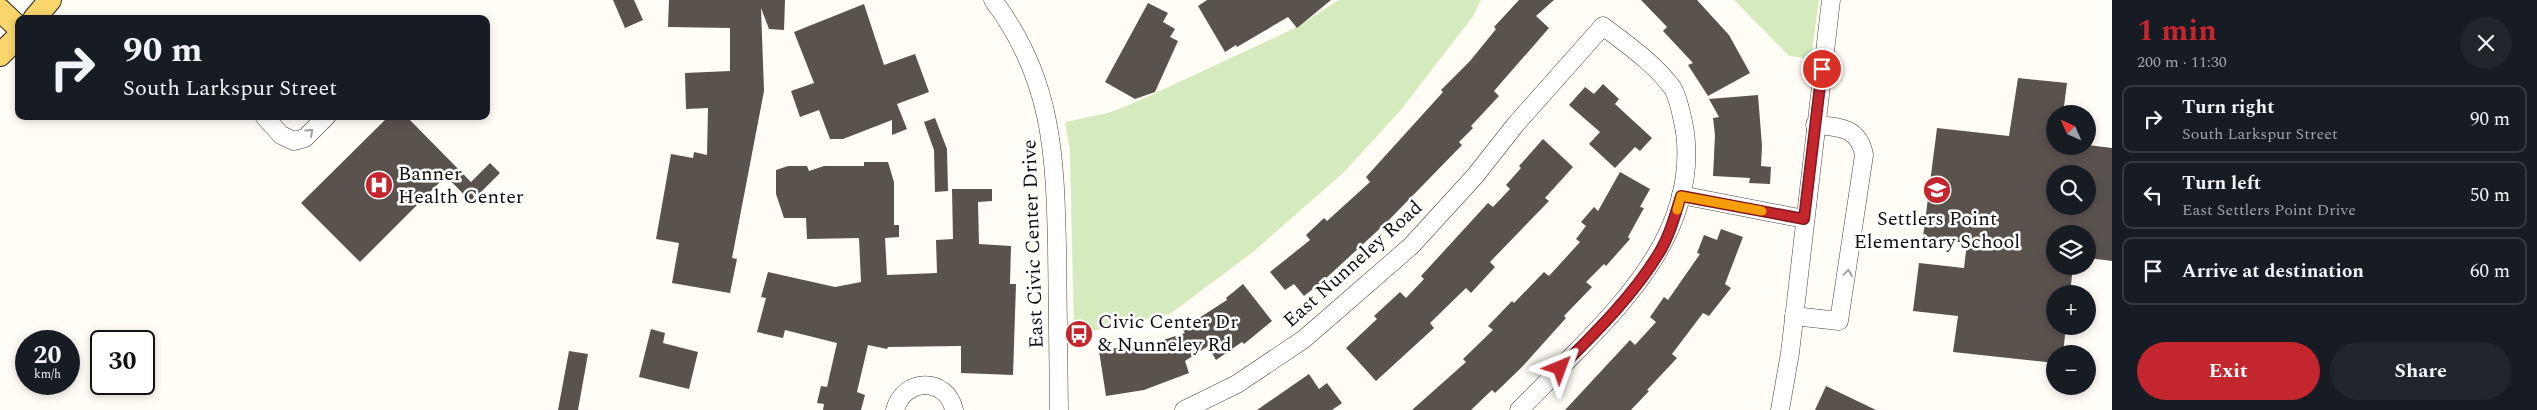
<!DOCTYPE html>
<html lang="en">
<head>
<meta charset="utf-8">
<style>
  body { margin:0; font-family:Spectral,serif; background:#20242c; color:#f1f3f6; height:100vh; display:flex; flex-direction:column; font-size:19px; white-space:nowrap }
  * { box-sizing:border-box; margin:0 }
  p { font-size:16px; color:#9ea1a6 }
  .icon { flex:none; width:28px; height:28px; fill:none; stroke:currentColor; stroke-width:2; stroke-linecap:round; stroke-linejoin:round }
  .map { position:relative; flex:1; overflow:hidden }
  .sheet { display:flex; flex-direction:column; background:#171b24; width:425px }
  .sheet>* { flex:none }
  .banner { position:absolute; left:15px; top:15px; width:475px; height:105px; border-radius:10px; box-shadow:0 2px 8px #0003; background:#171b24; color:#f1f3f6; overflow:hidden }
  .needle { width:32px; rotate:315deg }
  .fabs { position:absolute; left:2046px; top:105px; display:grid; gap:10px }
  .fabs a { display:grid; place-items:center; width:50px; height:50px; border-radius:50%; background:#171b24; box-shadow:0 2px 8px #0003; font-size:25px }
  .speed { position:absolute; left:15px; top:330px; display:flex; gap:10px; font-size:25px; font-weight:700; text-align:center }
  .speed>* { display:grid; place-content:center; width:65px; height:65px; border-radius:50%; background:#171b24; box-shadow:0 2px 8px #0003; line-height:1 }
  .speed small { font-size:12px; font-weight:400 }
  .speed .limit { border:2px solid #111; border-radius:8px; background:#fff; color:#111 }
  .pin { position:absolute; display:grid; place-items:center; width:42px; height:42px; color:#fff; margin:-21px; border:2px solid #fff; border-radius:50%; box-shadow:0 1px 5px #0007 }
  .me { position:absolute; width:55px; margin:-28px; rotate:44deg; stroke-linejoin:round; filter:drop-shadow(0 0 4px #0008) }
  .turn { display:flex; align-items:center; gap:18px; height:105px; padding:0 25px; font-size:22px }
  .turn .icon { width:65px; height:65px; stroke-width:2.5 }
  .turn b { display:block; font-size:35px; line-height:42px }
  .round { display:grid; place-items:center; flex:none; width:52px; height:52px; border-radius:26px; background:#20242c }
  .summary { display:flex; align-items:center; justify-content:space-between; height:85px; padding:0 25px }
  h1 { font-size:30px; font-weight:700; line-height:38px; color:#c4262e }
  .primary-button { display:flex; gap:10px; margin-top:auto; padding:10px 25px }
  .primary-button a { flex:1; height:58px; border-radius:30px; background:#c4262e; color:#fff; font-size:20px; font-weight:700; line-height:58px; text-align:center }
  .primary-button a+a { background:#20242c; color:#f1f3f6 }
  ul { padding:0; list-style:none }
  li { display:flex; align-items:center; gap:15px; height:68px; margin:0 10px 8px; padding:0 15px; border:2px solid #363941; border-radius:10px }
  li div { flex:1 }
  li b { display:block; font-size:19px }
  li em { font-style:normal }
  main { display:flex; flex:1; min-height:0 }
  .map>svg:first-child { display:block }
  .green { fill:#d5ebbd }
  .building { fill:#5a524d; fill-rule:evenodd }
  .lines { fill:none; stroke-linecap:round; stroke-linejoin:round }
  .minor-casing { stroke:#444; stroke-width:19 }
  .major-casing { stroke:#222; stroke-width:24 }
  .minor { stroke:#fff; stroke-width:18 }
  .major { stroke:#f9d66b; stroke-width:22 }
  .oneway { stroke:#a0a0a0 }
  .route-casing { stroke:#7f191e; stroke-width:12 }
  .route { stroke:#c4262e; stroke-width:9 }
  .slow { stroke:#f59e0b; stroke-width:9 }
  .labels { text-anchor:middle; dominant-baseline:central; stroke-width:5; stroke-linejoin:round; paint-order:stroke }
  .poi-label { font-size:20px; fill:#111; stroke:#fff; text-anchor:start }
  .street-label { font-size:20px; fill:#111; stroke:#fff }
</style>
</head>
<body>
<main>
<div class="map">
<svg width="2112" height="410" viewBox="0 0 2112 410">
  <rect width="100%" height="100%" fill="#fffdf5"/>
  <g class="green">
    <path d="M1339,0H1481L1474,15L1400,111L1343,173L1253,252L1170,314L1093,331L1074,332L1070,151L1065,122L1108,113L1134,103L1293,29Z"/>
    <path d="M1734,0H1819L1811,59L1789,56Z"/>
  </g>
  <g class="building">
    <path d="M613,0H634L643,20L625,28Z"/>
    <path d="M669,0H785L784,30L769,29L761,8L764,91L732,258L737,259L730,293L672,283L679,243L656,239L671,154L693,158L694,152L707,155L708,108L686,109L685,73L730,71V28L668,27Z"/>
    <path d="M1207,0H1331L1297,28L1288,17L1237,47L1236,45L1225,52L1198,6Z"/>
    <path d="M1519,0H1554L1536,16L1549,28L1494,91L1499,96L1471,126L1473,128L1459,142L1462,145L1386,223L1324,280L1304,296L1294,284L1285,290L1270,272L1310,240L1306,235L1324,218L1327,221L1370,182L1366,177L1443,92L1441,90L1470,61L1496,29L1494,27Z"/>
    <path d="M1641,0H1697L1729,35L1750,73L1708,96L1688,65L1693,63L1663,31L1667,27Z"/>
    <path d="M1148,3L1168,13L1163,22L1175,29L1170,37L1178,41L1155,92L1135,99L1105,82Z"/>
    <path d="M864,4L884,65L915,54L929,92L897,104L907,129L892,135V120L843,139H830L819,110L800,117L791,91L814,83L794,32Z"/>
    <path d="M2018,78L2067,83L2063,114H2055V146L2088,145L2112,148V261L2088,258V234H2055V266H2073L2070,294H2055V326H2066L2063,354H2055V363L1953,352L1958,316L1913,311L1919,263L1964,268L1967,243L1923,237L1937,128L2009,136ZM2055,174H2088V206H2055Z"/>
    <path d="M1603,84L1619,99L1615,104L1652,138L1640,151L1635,147L1615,168L1589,144L1600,132L1569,105L1585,87L1594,94Z"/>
    <path d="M1758,95L1762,146L1761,166L1771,167L1770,184L1749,183L1750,178L1713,176L1715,135L1713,118L1719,117L1709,99Z"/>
    <path d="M389,116H406L471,182L490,163L500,173L471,202L446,176L360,262L301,203Z"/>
    <path d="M935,118L947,149L948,191L935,192L934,150L924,122Z"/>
    <path d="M1543,139L1573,167L1545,198L1549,201L1490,262L1495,267L1471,293L1466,288L1430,323L1434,328L1376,381L1346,348L1377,319L1374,316L1400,292L1406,298L1424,279L1421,276L1488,203L1493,207L1510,189L1506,185L1521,168L1519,166Z"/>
    <path d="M864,162H888L894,182V225H899V237L885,238L887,275L937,273L936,240L953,239L952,189H992V201L978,202L979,244L1011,246L1010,284H1016L1013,375L961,373V346L888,347L887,349L868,345L857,392L865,395L861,410H823L824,404L817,403L821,386L827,387L837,343L785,330L783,338L757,332L766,298L761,297L768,272L835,287L861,282L859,238L807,239L806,218H784L776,194V170L788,166H807L809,171L824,166H864Z"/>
    <path d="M1620,172L1650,189L1640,207L1644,208L1628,237L1630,239L1606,266L1604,264L1586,282L1592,287L1564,316L1566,318L1521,368L1495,393L1492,390L1471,410H1412L1466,362L1463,359L1493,330L1488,326L1512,301L1514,303L1544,272L1549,276L1580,242L1576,239L1586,226L1581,222L1594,207L1598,211Z"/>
    <path d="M1721,229L1743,237L1725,284L1731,288L1709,316L1703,313L1672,354L1677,358L1647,390L1649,391L1631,410H1565L1630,340L1635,345L1656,322L1650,317L1664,297L1668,300L1700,254L1697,253L1704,235L1717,240Z"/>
    <path d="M1243,284L1272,321L1244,344L1242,342L1216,360L1208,346L1185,361L1189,373L1144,390L1106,396L1099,351L1135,345V349L1185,333L1182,329L1227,300L1226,298Z"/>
    <path d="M651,329L665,333L663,343L698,352L689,389L639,377Z"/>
    <path d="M569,351L588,354L578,410H558Z"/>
    <path d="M1309,374L1319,389L1327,383L1342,403L1332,410H1257Z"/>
    <path d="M1826,386L1876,410H1815Z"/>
  </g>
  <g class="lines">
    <defs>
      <g id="minor">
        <path d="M993,0C1052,78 1055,153 1057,247C1058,302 1058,356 1059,410"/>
        <path d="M264,116L281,135L294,141L305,138L327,116"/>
        <path d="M1681,195L1804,219"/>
        <path d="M1794,316L1839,321L1864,155C1859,127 1839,127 1815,125"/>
        <path d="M895,410C904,377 947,377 954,410"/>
        <path d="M1184,410L1237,384L1304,339L1411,246L1475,176L1516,124L1603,26C1626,44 1653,62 1671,86C1678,94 1683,121 1685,132C1697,225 1632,295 1572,356C1554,374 1537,393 1519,410"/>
        <path d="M1780,410L1790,353L1831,0"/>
      </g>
      <g id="major">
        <path d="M0,10L19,28"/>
        <path d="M34,19L50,0"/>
        <path d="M0,55L19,36"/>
      </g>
    </defs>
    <use href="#minor" class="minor-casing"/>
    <use href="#major" class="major-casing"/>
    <use href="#minor" class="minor"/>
    <use href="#major" class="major"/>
  </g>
  <defs><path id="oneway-chevron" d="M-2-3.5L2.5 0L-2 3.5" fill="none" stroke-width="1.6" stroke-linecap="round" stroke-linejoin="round" transform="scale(1.25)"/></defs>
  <g class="oneway">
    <use href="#oneway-chevron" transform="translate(310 132) rotate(-42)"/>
    <use href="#oneway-chevron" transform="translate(1848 273) rotate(-82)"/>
  </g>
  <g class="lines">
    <defs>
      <path id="route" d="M1560,368C1595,333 1633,296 1659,253C1670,235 1675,215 1681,196L1804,219L1822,69"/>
    </defs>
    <use href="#route" class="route-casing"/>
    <use href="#route" class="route"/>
    <path class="slow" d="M1677,210L1681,196L1762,211"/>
  </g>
  <defs>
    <symbol id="hospital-disc" viewBox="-11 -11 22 22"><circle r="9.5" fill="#c4262e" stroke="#fff"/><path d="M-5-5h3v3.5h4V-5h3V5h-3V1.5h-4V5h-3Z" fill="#fff"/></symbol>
    <symbol id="school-disc" viewBox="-11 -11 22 22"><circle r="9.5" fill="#c4262e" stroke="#fff"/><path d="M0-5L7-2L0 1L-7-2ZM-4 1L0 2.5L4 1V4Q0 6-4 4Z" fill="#fff"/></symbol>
    <symbol id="bus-disc" viewBox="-11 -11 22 22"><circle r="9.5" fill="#c4262e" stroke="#fff"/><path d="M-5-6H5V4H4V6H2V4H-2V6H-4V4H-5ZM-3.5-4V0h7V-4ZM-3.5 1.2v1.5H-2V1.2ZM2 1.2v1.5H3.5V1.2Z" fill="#fff"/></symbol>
  </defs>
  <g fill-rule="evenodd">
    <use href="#hospital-disc" x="363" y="169" width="32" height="32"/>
    <use href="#school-disc" x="1921" y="174" width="32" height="32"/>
    <use href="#bus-disc" x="1063" y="318" width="32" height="32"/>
  </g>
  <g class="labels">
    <g class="poi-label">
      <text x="398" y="174">Banner<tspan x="398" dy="23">Health Center</tspan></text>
      <text x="1937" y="219" text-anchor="middle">Settlers Point<tspan x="1937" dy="23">Elementary School</tspan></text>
      <text x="1098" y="322">Civic Center Dr<tspan x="1098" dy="23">&amp; Nunneley Rd</tspan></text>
    </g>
    <g class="street-label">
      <text transform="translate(1033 244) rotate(-92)">East Civic Center Drive</text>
      <text transform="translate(1353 264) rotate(-42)">East Nunneley Road</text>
    </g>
  </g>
</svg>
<div class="fabs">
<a><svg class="needle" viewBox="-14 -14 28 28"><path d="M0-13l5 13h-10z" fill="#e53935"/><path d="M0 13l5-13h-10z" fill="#9ea1a6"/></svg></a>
<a><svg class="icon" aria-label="search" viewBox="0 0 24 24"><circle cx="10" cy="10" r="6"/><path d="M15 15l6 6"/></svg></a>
<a><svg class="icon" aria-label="layers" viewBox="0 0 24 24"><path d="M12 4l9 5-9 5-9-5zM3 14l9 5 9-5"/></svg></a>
<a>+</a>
<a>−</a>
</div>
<div class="speed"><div>20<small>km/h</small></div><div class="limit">30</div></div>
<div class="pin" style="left:1822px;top:69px;background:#d93025"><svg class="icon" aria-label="arrive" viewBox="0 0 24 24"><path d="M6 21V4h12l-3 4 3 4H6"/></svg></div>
<svg class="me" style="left:1560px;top:368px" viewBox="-20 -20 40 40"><path d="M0-17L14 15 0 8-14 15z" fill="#c4262e" stroke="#fff" stroke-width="4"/></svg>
<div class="banner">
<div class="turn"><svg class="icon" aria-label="right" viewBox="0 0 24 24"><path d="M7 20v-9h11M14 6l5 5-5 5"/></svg><div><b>90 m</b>South Larkspur Street</div></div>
</div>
</div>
<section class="sheet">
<div class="summary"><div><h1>1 min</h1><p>200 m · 11:30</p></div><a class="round"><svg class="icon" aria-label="close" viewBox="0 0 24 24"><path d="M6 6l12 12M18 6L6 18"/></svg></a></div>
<ul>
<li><svg class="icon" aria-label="right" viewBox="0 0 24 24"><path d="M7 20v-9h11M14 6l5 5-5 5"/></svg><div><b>Turn right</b><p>South Larkspur Street</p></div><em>90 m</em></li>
<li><svg class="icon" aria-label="left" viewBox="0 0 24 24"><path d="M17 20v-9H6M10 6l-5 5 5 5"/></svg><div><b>Turn left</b><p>East Settlers Point Drive</p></div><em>50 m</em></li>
<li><svg class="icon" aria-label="arrive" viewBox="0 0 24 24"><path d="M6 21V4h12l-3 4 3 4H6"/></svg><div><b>Arrive at destination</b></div><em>60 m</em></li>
</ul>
<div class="primary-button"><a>Exit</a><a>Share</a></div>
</section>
</main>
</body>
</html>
